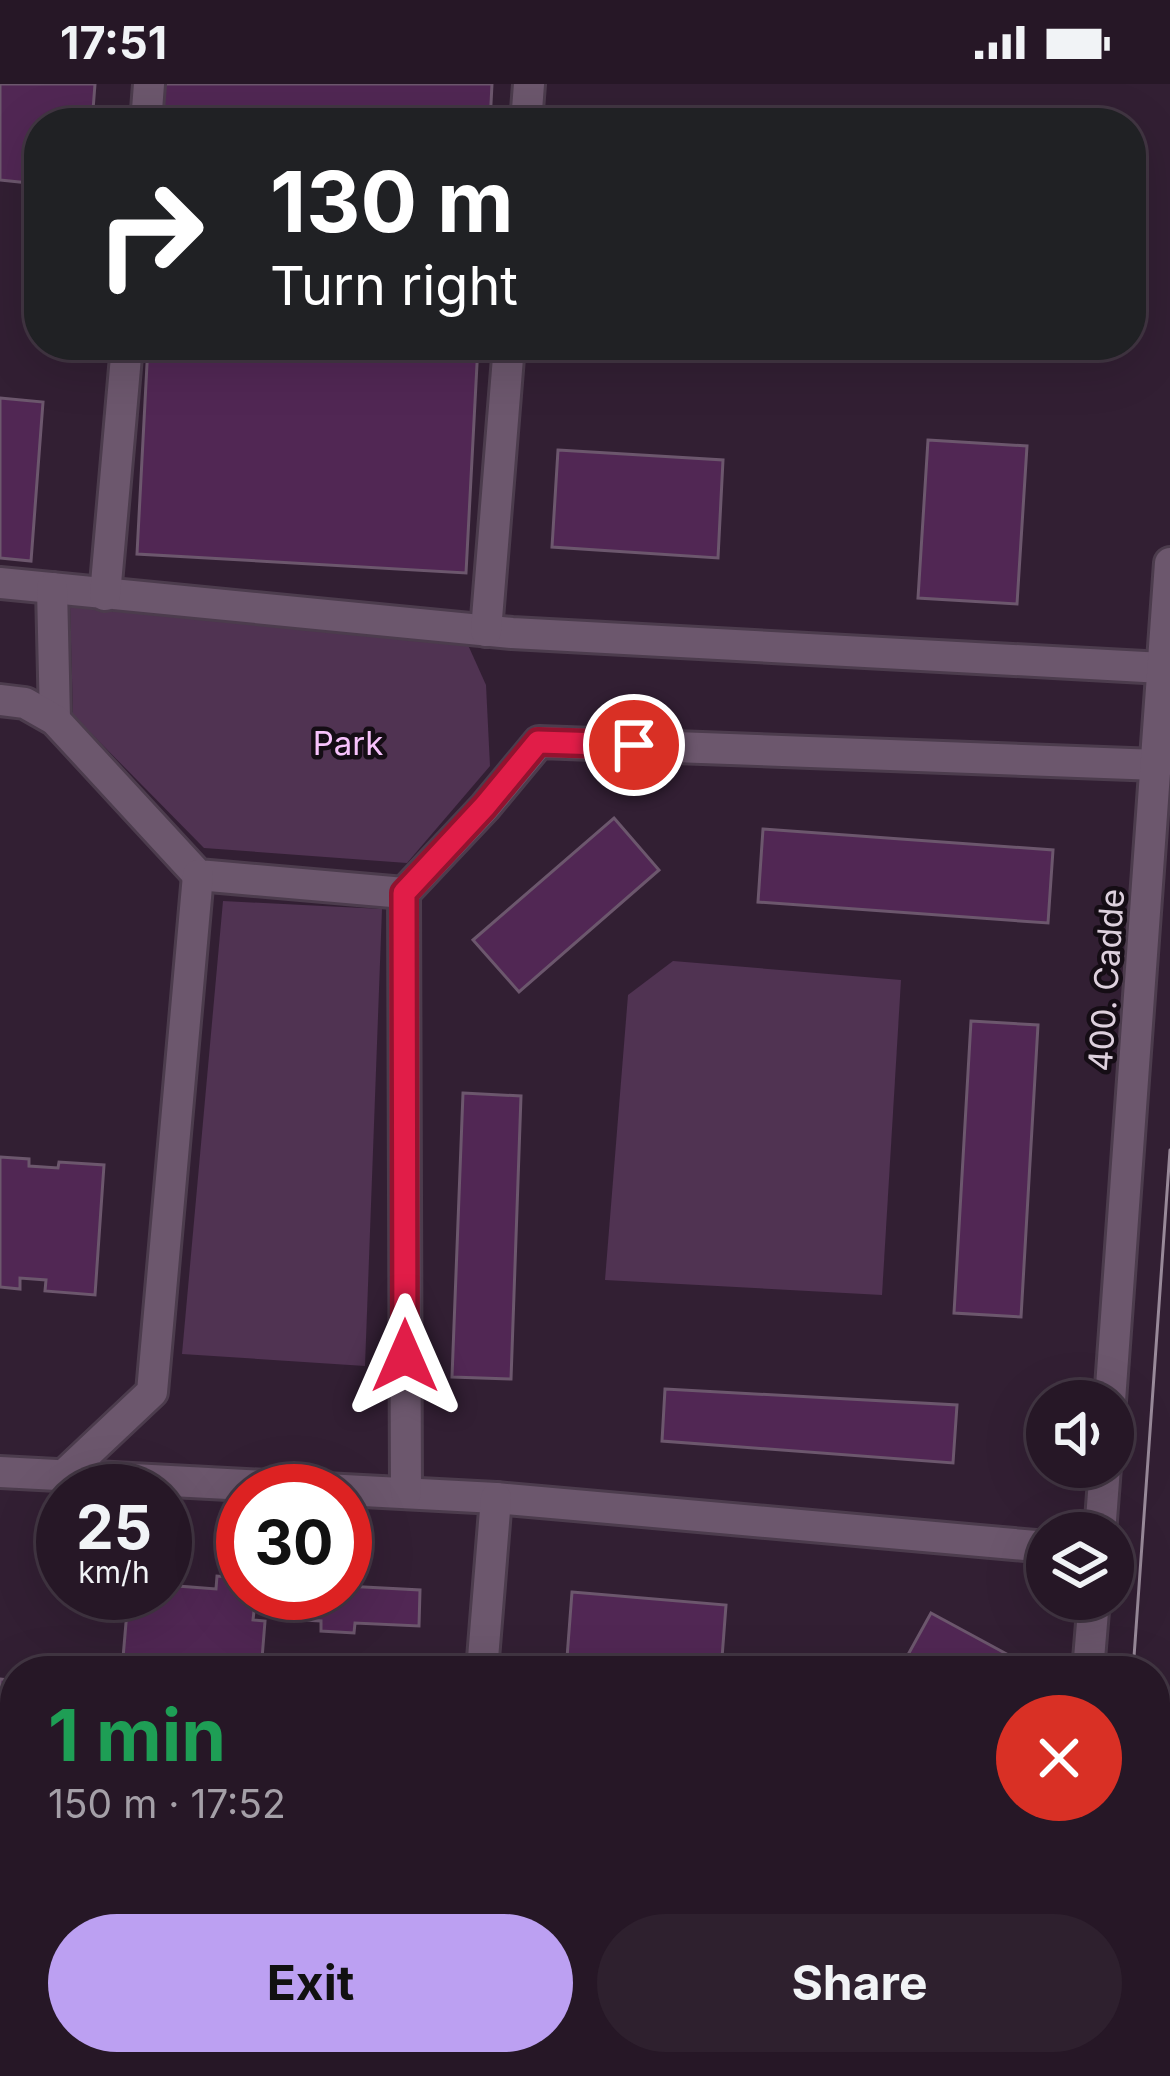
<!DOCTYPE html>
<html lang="en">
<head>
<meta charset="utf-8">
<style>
  body { margin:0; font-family:Inter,sans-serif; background:#2e202e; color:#f1f3f6; height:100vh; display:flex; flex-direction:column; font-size:45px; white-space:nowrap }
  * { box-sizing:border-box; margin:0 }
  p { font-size:39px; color:#a49fa7 }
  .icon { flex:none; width:66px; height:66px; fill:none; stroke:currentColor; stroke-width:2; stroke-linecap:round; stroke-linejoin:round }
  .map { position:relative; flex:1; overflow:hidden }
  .panel { position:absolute; left:0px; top:1572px; width:1170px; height:420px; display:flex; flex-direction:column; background:#261726; border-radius:48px 48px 0 0; box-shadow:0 12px 48px #0002,0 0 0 3px #423643 }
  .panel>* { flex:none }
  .top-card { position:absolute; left:24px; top:24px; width:1122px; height:252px; border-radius:48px; box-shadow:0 12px 48px #0002,0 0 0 3px #423643; background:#202124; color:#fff; overflow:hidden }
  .buttons { position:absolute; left:1026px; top:1296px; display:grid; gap:24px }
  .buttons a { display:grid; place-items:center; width:108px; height:108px; border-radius:50%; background:#261726; box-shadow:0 12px 48px #0002,0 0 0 3px #423643; font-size:60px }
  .speed { position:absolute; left:36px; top:1380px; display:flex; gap:24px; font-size:60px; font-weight:700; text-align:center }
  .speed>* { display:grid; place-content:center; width:156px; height:156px; border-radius:50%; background:#261726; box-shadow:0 12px 48px #0002,0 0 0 3px #423643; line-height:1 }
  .speed small { font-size:30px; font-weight:400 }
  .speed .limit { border:18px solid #d22; background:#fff; color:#111 }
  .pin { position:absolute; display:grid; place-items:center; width:102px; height:102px; color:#fff; margin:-51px; border:6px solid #fff; border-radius:50%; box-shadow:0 3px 12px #0007 }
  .me { position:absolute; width:132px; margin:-66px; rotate:0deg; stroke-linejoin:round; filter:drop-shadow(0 0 9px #0008) }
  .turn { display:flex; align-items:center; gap:42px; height:252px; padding:0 48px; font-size:54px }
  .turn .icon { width:156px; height:156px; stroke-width:2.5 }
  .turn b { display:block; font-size:84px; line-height:102px }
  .round { display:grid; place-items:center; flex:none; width:126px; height:126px; border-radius:63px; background:#2e202e }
  .summary { display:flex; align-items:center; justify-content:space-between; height:204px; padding:0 48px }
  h1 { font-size:72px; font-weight:700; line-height:90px; color:#1e9e55 }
  .action { display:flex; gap:24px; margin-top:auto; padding:24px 48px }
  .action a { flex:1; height:138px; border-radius:72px; background:#bca0f2; color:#111; font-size:48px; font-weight:700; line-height:138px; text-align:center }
  .action a+a { background:#2e202e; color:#f1f3f6 }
  .status { display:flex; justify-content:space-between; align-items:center; height:84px; padding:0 60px; background:#261726; direction:ltr }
  .status svg { height:33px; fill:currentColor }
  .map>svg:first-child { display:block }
  .green { fill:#503352 }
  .building { fill:#512754; stroke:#6c576d; stroke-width:3 }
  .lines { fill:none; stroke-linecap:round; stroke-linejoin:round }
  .street-casing { stroke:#4c3c4d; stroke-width:36 }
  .secondary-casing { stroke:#4c3c4d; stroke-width:36 }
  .street { stroke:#6c576d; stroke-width:30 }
  .secondary { stroke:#6c576d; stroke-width:30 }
  .tram { stroke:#998a9a; stroke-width:3 }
  .route-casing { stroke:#92132f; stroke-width:30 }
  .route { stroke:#e11d48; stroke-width:21 }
  .labels { text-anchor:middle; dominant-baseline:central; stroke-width:9; stroke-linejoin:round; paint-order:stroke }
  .park-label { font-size:33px; fill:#f7c2fb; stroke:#150d15 }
  .street-label { font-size:33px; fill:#ddd0dd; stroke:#150d15 }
</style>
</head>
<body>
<div class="status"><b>17:51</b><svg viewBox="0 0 49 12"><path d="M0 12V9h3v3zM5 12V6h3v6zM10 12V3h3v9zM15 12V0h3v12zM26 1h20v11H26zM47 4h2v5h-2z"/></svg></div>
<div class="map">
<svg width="1170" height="1992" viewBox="0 0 1170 1992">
  <rect width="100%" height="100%" fill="#321f33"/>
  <g class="green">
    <path d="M70,522L464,552L486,601L490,682L407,779L204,764L73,631Z"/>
    <path d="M223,817L382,825L365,1282L182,1270Z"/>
    <path d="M673,877L901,896L882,1211L605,1196L628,911Z"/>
    <path d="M0,1805L15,1806V1977H332L324,1992H0Z"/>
  </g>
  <g class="building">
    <path d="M0,0H95L92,39H39V100L0,96Z"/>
    <path d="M163,0H492L490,39H161Z"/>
    <path d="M148,261H478L466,489L137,470Z"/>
    <path d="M0,314L43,318L31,477L0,474Z"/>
    <path d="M928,356L1027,362L1017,520L918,514Z"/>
    <path d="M558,366L723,376L718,474L552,463Z"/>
    <path d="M614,734L659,786L519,908L473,856Z"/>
    <path d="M763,745L1053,766L1048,839L758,818Z"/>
    <path d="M971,937L1038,941L1021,1233L954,1229Z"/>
    <path d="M463,1009L521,1012L511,1295L452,1293Z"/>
    <path d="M0,1073L29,1075V1082L58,1084L59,1078L104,1081L95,1211L45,1207L46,1196L20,1194V1205L0,1203Z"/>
    <path d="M665,1305L957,1321L953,1379L662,1357Z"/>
    <path d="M165,1488L179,1489L178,1502L216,1505L217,1492L243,1494V1509H256L253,1536L265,1537L261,1587H132L133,1575L123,1574L127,1527H137L139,1509H165Z"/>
    <path d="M345,1502L420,1506L419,1542L355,1539L354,1549L321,1547V1537L305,1536L307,1509H345Z"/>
    <path d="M572,1508L726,1521L721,1587H566Z"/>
    <path d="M931,1529L1038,1587H899Z"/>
    <path d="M0,1595L10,1596L9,1609L15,1610V1718L0,1717Z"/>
    <path d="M418,1977H692L718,1992H409Z"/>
    <path d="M777,1977H891L883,1992H804Z"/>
  </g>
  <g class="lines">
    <defs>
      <g id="street">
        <path d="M146,39L149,0"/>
        <path d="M526,39L529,0"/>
        <path d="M0,499L512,549L1163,584"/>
        <path d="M52,504L55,636"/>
        <path d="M105,511L127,261"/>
        <path d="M486,547L509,261"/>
        <path d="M0,616L25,619L55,636L198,791L404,809"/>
        <path d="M0,1388L496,1414L1047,1463"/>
        <path d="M64,1391L152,1308L198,791"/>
        <path d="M406,1408L404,809L485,723L539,658L1158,681"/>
        <path d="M482,1587L496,1414"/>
        <path d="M0,1786L15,1787"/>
        <path d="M732,1977L760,1992"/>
        <path d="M372,1992L380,1977"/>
      </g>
      <g id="secondary">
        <path d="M1110,1317L1170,479"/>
        <path d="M1100,1449L1105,1383"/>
        <path d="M1088,1587L1094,1515"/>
        <path d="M1155,1838L1170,1837"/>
        <path d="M1155,1890L1170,1906"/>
        <path d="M972,1992L985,1977"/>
        <path d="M1062,1992L1072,1977"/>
      </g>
    </defs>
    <use href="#street" class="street-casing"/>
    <use href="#secondary" class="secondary-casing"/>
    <use href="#street" class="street"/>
    <use href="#secondary" class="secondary"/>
    <g class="tram">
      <path d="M1133,1587L1170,1066"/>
      <path d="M1155,1715L1158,1739L1170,1767"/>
      <path d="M1155,1775L1170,1808"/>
    </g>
  </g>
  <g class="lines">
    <defs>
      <path id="route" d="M405,1272L404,809L485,722L538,658L634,661"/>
    </defs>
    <use href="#route" class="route-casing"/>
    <use href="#route" class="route"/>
  </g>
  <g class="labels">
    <g class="park-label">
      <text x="348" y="659">Park</text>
    </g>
    <g class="street-label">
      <text transform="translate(1106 896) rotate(-86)">400. Cadde</text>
    </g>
  </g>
</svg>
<div class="buttons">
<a><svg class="icon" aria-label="sound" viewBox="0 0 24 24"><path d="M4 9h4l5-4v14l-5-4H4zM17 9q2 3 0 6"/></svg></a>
<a><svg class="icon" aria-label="layers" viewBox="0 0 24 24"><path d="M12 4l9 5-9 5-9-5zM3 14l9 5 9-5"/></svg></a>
</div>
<div class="speed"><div>25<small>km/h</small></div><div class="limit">30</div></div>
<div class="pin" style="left:634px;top:661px;background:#d93025"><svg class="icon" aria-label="arrive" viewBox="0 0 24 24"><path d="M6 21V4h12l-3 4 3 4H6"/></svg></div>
<svg class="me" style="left:405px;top:1272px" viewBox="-20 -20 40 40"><path d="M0-17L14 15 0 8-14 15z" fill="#e11d48" stroke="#fff" stroke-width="4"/></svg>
<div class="top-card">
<div class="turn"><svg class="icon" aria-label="right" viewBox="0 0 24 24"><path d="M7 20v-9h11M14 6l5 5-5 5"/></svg><div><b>130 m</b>Turn right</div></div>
</div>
<section class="panel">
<div class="summary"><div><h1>1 min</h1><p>150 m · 17:52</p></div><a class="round" style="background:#d93025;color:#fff"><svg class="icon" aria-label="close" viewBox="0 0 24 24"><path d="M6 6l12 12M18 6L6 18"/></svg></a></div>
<div class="action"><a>Exit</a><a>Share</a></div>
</section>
</div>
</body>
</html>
